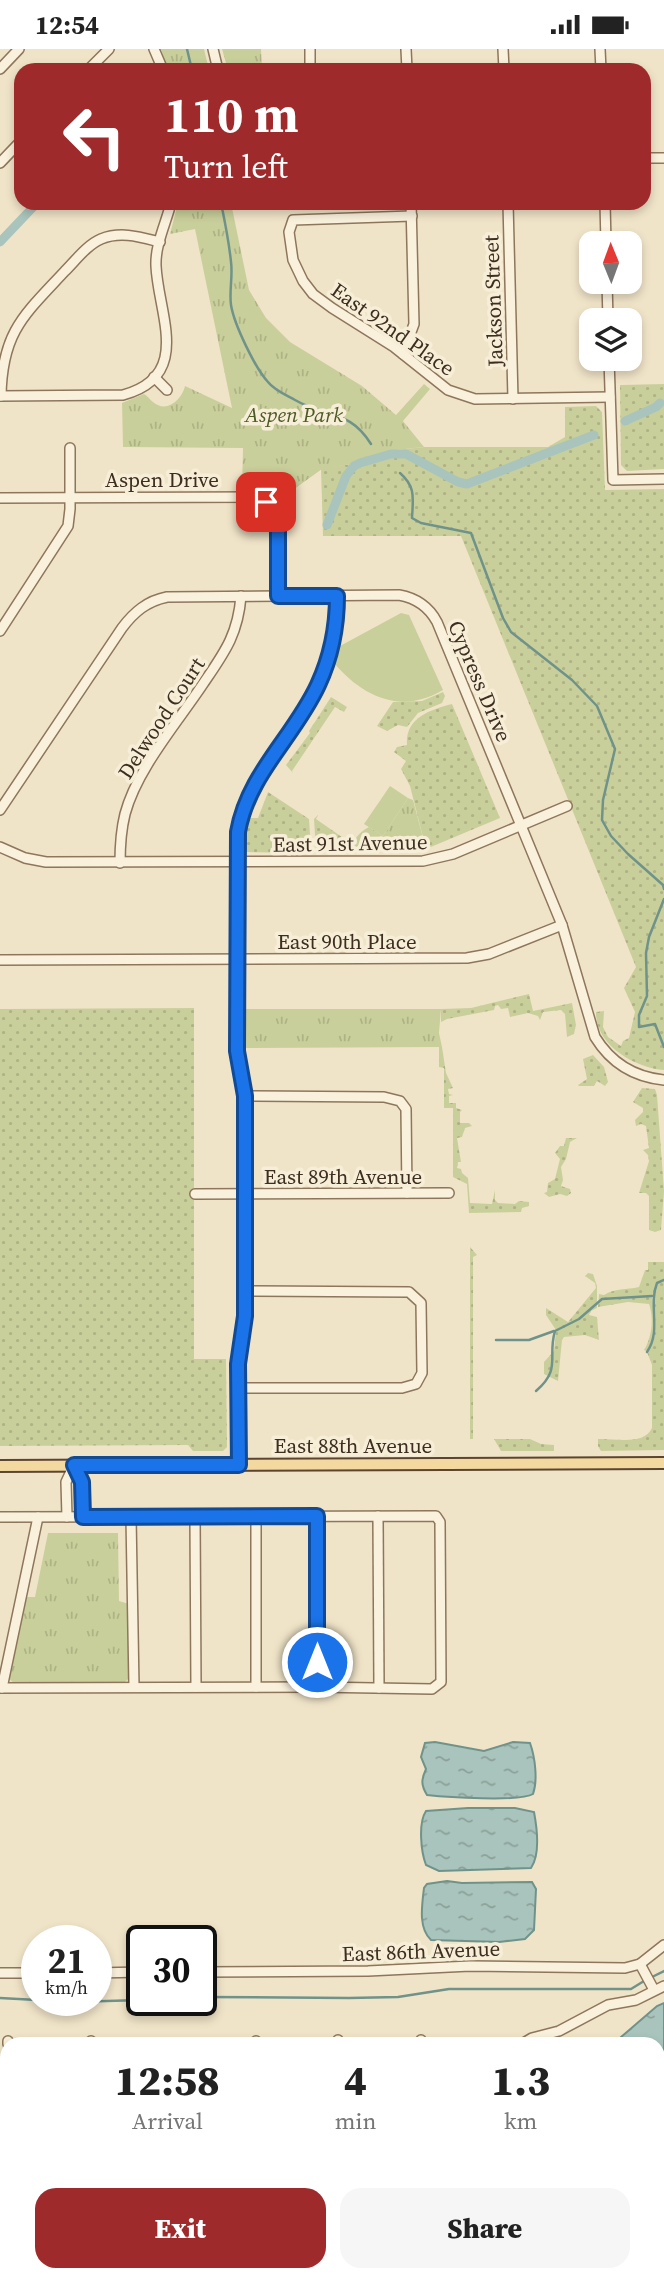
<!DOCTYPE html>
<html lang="en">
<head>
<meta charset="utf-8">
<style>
  body { margin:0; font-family:"Source Serif 4",serif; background:#f6f6f6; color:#222; height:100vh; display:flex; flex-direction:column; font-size:26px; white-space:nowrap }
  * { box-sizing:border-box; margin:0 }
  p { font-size:23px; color:#767676 }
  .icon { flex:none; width:38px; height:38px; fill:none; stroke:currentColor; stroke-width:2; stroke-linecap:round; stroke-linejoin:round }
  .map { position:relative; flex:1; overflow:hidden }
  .details { position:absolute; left:0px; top:1988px; width:665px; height:245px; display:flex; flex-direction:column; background:#fff; border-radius:21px 21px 0 0; box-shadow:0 4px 10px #0003 }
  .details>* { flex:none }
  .top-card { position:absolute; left:14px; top:14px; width:637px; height:147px; border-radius:21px; box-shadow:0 4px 10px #0003; background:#9e2a2b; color:#fff; overflow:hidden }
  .needle { width:46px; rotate:359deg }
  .fabs { position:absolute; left:579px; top:182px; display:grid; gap:14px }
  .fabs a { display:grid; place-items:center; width:63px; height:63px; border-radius:14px; background:#fff; box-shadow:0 4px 10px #0003; font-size:35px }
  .speed { position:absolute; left:21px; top:1876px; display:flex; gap:14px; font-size:35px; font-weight:700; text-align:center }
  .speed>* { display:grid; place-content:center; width:91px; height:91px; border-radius:50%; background:#fff; box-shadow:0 4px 10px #0003; line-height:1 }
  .speed small { font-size:18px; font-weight:400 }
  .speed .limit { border:4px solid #111; border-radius:10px; background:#fff; color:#111 }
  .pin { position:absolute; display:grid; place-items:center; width:60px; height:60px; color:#fff; margin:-30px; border-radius:14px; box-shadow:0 4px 10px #0006 }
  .me { position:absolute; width:77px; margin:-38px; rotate:0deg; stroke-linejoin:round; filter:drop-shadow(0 0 5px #0008) }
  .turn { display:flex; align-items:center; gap:24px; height:147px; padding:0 35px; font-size:32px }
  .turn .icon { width:91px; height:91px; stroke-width:2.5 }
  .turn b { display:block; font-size:49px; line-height:60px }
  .eta { display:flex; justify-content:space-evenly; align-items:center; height:119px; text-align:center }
  .eta b { font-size:42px; font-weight:800; line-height:49px }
  .button { display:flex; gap:14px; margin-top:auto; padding:14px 35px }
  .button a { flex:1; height:80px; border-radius:21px; background:#9e2a2b; color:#fff; font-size:28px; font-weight:800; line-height:80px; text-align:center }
  .button a+a { background:#f6f6f6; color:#222 }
  .status { display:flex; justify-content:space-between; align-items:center; height:49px; padding:0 35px; background:#fff; direction:ltr }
  .status svg { height:19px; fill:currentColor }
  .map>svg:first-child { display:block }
  .grass { fill:url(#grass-dots) }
  .park { fill:url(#park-tufts) }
  .garden { fill:#c9cf9b }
  .water { fill:url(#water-ripples); stroke:#6f938a; stroke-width:2 }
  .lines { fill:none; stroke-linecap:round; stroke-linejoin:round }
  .stream { stroke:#6f938a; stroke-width:2.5 }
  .canal { stroke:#a9c4bc; stroke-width:9 }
  .minor-casing { stroke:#8d765c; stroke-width:12 }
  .major-casing { stroke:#5b4430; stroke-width:14 }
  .minor { stroke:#faf1dc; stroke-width:9 }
  .major { stroke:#f3d9a0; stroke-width:10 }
  .route-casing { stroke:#114b97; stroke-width:18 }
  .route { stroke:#1a73e8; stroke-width:12 }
  .labels { text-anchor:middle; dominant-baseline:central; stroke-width:7; stroke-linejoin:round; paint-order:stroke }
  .street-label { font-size:21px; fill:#3d2e20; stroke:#f7eed8 }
  .park-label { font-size:21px; font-style:italic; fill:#4d5a26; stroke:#f7eed8 }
</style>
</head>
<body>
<div class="status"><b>12:54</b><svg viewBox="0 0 49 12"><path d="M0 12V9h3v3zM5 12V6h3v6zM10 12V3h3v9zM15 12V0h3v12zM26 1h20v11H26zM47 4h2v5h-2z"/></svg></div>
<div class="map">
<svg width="664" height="2233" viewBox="0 0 664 2233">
  <defs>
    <pattern id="grass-dots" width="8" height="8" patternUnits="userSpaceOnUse" patternTransform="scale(1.75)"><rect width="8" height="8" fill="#c9cf9b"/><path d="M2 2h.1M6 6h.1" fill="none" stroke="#aeb285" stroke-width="1.8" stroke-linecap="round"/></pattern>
    <pattern id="park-tufts" width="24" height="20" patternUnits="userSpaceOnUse" patternTransform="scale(1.75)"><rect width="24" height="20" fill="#c9cf9b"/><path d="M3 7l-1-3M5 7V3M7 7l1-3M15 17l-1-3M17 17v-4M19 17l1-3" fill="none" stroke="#aeb285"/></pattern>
    <pattern id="water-ripples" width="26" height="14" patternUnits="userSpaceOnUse" patternTransform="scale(1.75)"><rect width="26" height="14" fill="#a9c4bc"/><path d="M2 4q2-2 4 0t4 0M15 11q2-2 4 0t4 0" fill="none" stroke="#8ba098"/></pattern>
  </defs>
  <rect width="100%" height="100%" fill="#f0e4c8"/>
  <g class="grass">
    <path d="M664,335V420L627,422L621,416L620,336Z"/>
    <path d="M596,357L602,363L605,441L664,440V1021C635,1019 595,996 596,963L604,962L603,978L608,988L621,997L623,992L629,989L635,963L624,939L636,918L461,487H323L321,420L279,451L287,419H322L351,415L396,401L424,398H548L565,388V358Z"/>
    <path d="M443,643L445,647L442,654L418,664L407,678L398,676L387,682L377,677L393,653L422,652Z"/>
    <path d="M331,648L347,658L344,663L335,658L292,722L293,724L286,716L310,684L309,682Z"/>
    <path d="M452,655L500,769L426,800L410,737L401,720L406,712L394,703L397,698L407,696C405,669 429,661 452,655Z"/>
    <path d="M268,743L309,770L311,801L309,804L245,803L248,769H258Z"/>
    <path d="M318,766L316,770L349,793L348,802H316L314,770Z"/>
    <path d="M369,778L380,785V804L353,803C352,791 358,784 369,778Z"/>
    <path d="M529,945L533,962L572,954L576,976L574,985L567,988L565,965L561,961L543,963L540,971L538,967L528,964L510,968L508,959L501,960L498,956L495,957L494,961L447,970L441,973V960L471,959Z"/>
    <path d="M194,959V1310H226L227,1398L223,1402H193L188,1396L0,1397V960Z"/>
    <path d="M439,998H442L446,1024L453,1039L448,1040L449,1045L453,1046L449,1047V1054H456V1059L462,1061L460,1063V1074H469L472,1077L465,1079L462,1088L457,1089L461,1113H458L457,1119L461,1120L462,1124L468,1129L470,1154L492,1155L495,1141V1151L498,1154L515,1155L519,1152L529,1153V1157L522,1159L521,1163L469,1164L467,1135L453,1128V1059H444V1019L439,1018Z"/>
    <path d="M593,1006L604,1018L608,1033L605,1037L597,1032L594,1037H579L578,1036L587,1030L583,1010Z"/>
    <path d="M642,1039L655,1040L657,1046L664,1142L661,1181L655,1183L649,1181V1147L646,1144H639L649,1112L648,1106L643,1101L649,1099L646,1077L641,1075L636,1077L635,1071L643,1063V1059L633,1053Z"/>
    <path d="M566,1089H577L570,1093L566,1110L561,1118L563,1131L561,1137L570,1140L571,1144L567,1147L560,1145L549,1148L544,1144L547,1143L548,1134L555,1130L560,1110L555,1104L560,1097H564Z"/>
    <path d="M470,1198L477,1206L473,1208V1390H470Z"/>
    <path d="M648,1213H664V1401L601,1402L598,1397V1390C614,1389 644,1397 652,1379V1316L647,1303C660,1287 655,1266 654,1246L643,1248H652C654,1266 658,1287 646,1302L644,1301C652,1288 654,1269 649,1255L628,1253L598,1258L599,1245L604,1246C615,1239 626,1241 639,1238L645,1221H648Z"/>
    <path d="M588,1224L593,1225L597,1237V1259L591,1262L589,1266L597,1268L599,1291L585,1286L564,1288L562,1291L558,1332L544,1325V1313L554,1302L556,1281L546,1266V1259L568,1273L596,1239L595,1234L585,1227Z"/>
    <path d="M494,1390H530L541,1395L554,1396V1402H501Z"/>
  </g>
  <g class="park">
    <path d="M161,0H204L209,21H168Z"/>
    <path d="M222,0H261L262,21H228Z"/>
    <path d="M178,154H231L249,241L266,269L290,293L362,337L396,366L424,335L430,340L403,372L424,398L396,401L351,415L322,420L276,453L260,442L242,439L243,399L123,398L122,354L144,345C148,347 150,351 153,353C167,365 182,350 185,337L232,359L195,180L170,185Z"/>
    <path d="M408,749L413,751L426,800L380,801V785L383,787Z"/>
    <path d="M237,960H441L439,984L442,998L237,999Z"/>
    <path d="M48,1484H118L119,1552L129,1555V1629L124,1634H14L9,1630L25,1548H35Z"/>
  </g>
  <g class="garden">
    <path d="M401,564L409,566L443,641C401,666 363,648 334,614L340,597Z"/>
    <path d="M390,737L408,749L383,787L364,775Z"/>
  </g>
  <g class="water">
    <path d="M435,1693L484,1702L513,1693L530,1694C535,1708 538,1731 533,1745C520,1753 445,1748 427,1746C421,1736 421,1731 426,1720L421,1708L425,1694Z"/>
    <path d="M468,1759H515L534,1763C537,1779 540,1806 531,1819L439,1822L426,1816C421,1803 418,1774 426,1762Z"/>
    <path d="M447,1832L462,1834L532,1833L536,1840L534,1881L525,1890L499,1893L431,1891C418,1879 422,1856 424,1839L427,1835Z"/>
    <path d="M664,1954V2233H502L504,2226H658V1995H613L657,1957Z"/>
  </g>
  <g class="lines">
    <g class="stream">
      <path d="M187,0L192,21"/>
      <path d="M221,154C225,173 229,193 231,213C233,227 229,242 231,256C234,275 255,319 268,333C274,341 286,346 295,351C328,370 349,360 371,395"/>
      <path d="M400,424C416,438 413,449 412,469L421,474L471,484L503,569L511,583L572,631L597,657L615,700L603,751L602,771L611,787L628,805L663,836L664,840"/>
      <path d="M664,850L649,888L646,904L647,947L639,966V978L655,975L664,998"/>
      <path d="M496,1291H529L554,1282"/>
      <path d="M647,1303C662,1281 648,1257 657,1234L664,1231"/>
      <path d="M536,1342C562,1320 547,1308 555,1282L579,1270L602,1250L652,1247"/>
      <path d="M652,1928L664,1922"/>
      <path d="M201,1948L349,1949L398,1948L449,1940H631L644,1932"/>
      <path d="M0,1949L37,1951"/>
      <path d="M37,1951L71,1953L142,1951"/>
    </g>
    <g class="canal">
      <path d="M0,193L37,154"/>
      <path d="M625,372L656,358L660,354"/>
      <path d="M327,476L346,427L354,417L360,414L391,405H406L458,433L467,435L594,386"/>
    </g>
    <defs>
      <g id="minor">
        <path d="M154,0L163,21"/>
        <path d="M213,0L218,21"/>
        <path d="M310,0V21"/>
        <path d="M406,0L407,21"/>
        <path d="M503,0L504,21"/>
        <path d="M600,0L601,21"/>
        <path d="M0,20L19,0"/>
        <path d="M88,21L109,0"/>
        <path d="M644,109H664"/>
        <path d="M0,114L21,92"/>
        <path d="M508,154L513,350"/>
        <path d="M605,154L606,194"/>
        <path d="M412,167L293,171L289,183L293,211L303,232L313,245L332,259L394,298L448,341L475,350L610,348"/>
        <path d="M607,233L608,271"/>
        <path d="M403,305L414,275L411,154"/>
        <path d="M609,310L613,431L664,430"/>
        <path d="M154,328L167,341"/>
        <path d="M0,347L123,346C193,327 158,265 156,217C155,196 166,174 171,154"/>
        <path d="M1,347C2,283 24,266 65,222C76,211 87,196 101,190C121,182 140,188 160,193"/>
        <path d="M0,449L258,448L273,459L278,469V547"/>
        <path d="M0,582L68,477L70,460V399"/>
        <path d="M0,761L122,579C134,563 147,552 167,548L399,546C416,549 429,558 437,573L562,876L595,988C611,1014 633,1028 664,1031"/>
        <path d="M0,798L25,809L46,813L423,812L453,805L567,757"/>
        <path d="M120,814C120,797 121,781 125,765C137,720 177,674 203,635C224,604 238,586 241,547"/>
        <path d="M0,911L467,909L489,905L562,876"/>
        <path d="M245,1047L384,1048L400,1052L406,1060L407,1144"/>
        <path d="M195,1145L449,1144"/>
        <path d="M238,1339H402L416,1335L422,1324L421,1254L409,1243L245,1242"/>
        <path d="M74,1416L82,1433L83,1468"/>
        <path d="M239,1416L238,1316L245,1267V1047L237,1001L238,783C249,725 293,688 318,636C331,608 337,579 337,547"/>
        <path d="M378,1467L379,1639"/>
        <path d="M0,1468L436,1467L440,1473L441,1633L432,1640L317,1638L0,1639"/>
        <path d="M67,1468L66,1433L74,1416"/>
        <path d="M131,1468L134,1638"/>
        <path d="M195,1468L196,1638"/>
        <path d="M256,1468V1638"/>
        <path d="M317,1638V1467"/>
        <path d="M2,1639L38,1468"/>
        <path d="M640,1915L654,1941"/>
        <path d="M201,1923L368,1922L470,1917L625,1919L640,1915L664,1896"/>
        <path d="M0,1924H37"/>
        <path d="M96,1924L142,1923"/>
        <path d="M338,1991V1995"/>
        <path d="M421,1991V1995"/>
        <path d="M8,1992V1995"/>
        <path d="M91,1992V1995"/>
        <path d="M256,1992V1995"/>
        <path d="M174,1994V1995"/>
        <path d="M522,1995L532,1989L559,1982L608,1956L636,1951L664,1937"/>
        <path d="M0,2077H7"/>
        <path d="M0,2161L7,2131"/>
        <path d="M50,2233L53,2226"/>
        <path d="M133,2233L135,2226"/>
        <path d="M216,2233L217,2226"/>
        <path d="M300,2233L302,2226"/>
        <path d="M437,2233L439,2226"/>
      </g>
      <path id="major" d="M0,1417L664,1414"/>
    </defs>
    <use href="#minor" class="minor-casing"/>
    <use href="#major" class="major-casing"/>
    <use href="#minor" class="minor"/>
    <use href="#major" class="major"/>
  </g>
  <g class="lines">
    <defs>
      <path id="route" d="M266,453L273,459L278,469V547H337C337,579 331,608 318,636C294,688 248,725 238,783L237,1002L245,1047V1267L238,1315L239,1416H74L82,1433L83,1468L317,1467V1613"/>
    </defs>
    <use href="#route" class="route-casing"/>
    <use href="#route" class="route"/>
  </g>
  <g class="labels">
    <g class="street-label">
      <text transform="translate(493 252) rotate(-92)">Jackson Street</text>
      <text transform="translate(393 280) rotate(35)">East 92nd Place</text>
      <text x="162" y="430">Aspen Drive</text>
      <text transform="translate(480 632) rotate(67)">Cypress Drive</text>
      <text transform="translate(161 669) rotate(-57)">Delwood Court</text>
      <text transform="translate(350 794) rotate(-1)">East 91st Avenue</text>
      <text x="347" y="892">East 90th Place</text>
      <text x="343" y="1127">East 89th Avenue</text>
      <text x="353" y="1396">East 88th Avenue</text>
      <text transform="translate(421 1902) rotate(-2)">East 86th Avenue</text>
    </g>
    <g class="park-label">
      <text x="294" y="365">Aspen Park</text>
    </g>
  </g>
</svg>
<div class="fabs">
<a><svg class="needle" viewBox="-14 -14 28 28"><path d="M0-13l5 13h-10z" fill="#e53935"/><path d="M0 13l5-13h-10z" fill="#767676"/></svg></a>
<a><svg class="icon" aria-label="layers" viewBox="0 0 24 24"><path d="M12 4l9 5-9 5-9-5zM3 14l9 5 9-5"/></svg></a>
</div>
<div class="speed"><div>21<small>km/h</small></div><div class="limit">30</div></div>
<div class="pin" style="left:266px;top:453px;background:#d93025"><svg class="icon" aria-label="arrive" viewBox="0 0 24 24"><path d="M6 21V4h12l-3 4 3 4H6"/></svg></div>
<svg class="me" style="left:317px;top:1613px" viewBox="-20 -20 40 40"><circle r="17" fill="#1a73e8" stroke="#fff" stroke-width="3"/><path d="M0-11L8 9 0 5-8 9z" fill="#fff"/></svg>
<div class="top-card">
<div class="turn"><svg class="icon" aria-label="left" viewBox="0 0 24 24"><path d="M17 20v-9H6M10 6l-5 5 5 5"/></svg><div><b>110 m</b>Turn left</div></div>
</div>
<section class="details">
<div class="eta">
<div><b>12:58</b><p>Arrival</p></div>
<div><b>4</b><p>min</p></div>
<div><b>1.3</b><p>km</p></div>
</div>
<div class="button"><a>Exit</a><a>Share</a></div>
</section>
</div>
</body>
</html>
